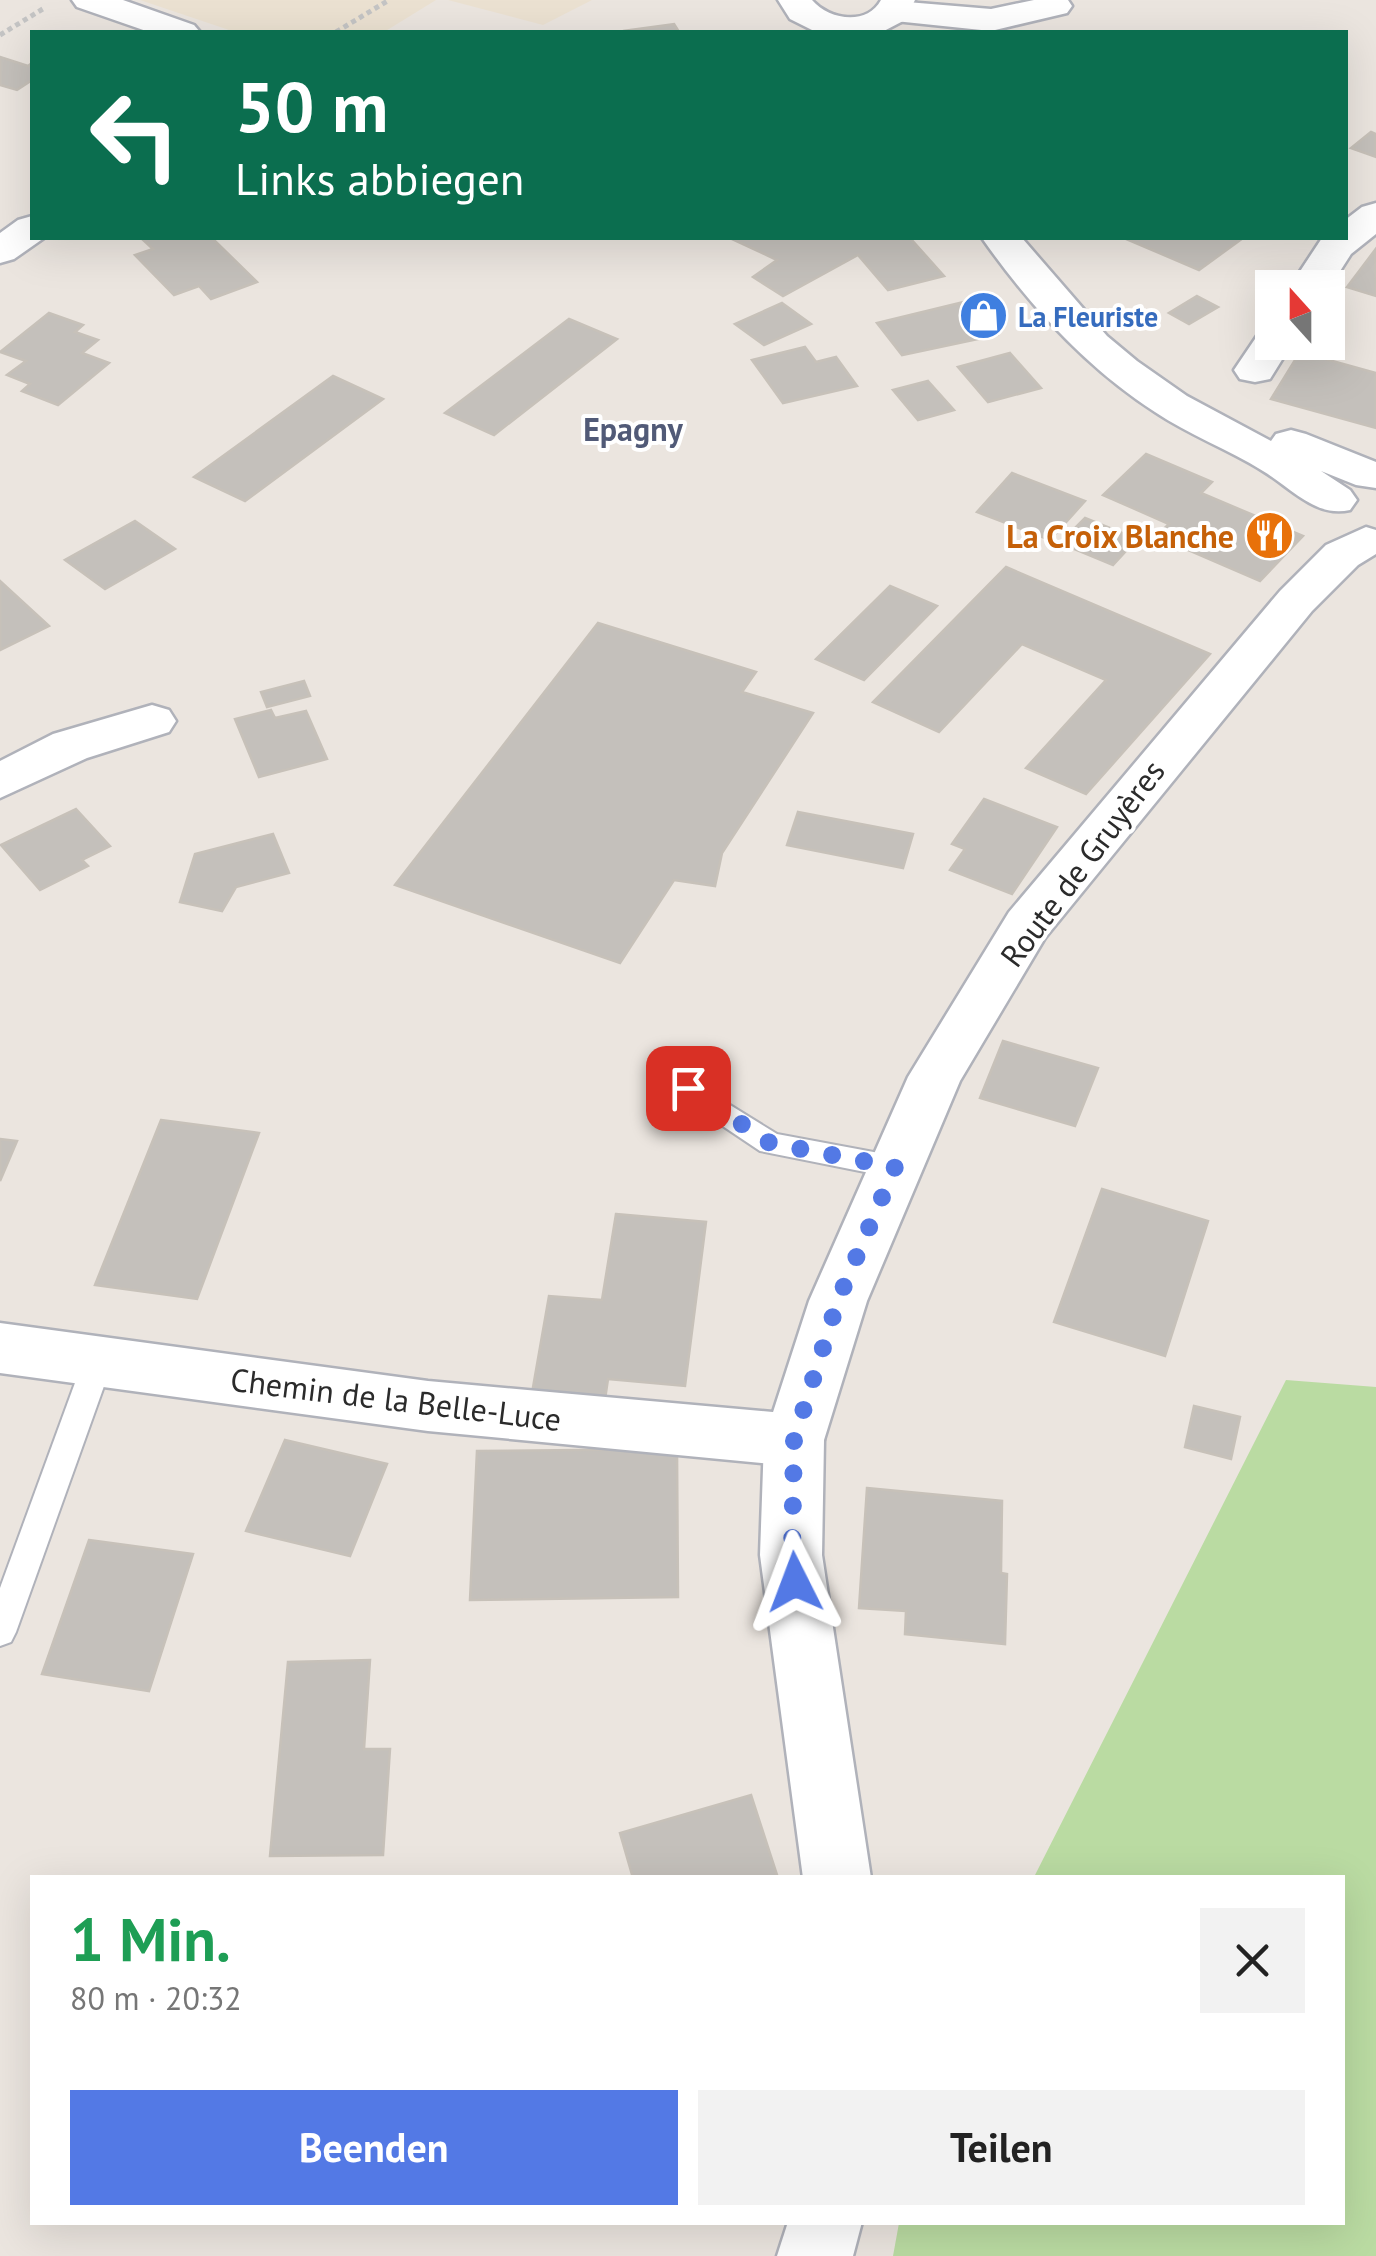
<!DOCTYPE html>
<html lang="de">
<head>
<meta charset="utf-8">
<style>
  body { margin:0; font-family:"PT Sans",sans-serif; background:#f2f2f2; color:#222; height:100vh; display:flex; flex-direction:column; font-size:38px; white-space:nowrap }
  * { box-sizing:border-box; margin:0 }
  p { font-size:32px; color:#767676 }
  .icon { flex:none; width:55px; height:55px; fill:none; stroke:currentColor; stroke-width:2; stroke-linecap:round; stroke-linejoin:round }
  .map { position:relative; flex:1; overflow:hidden }
  .side { position:absolute; left:30px; top:1875px; width:1315px; height:350px; display:flex; flex-direction:column; background:#fff; border-radius:0px; box-shadow:0 10px 40px #0002 }
  .side>* { flex:none }
  .top-card { position:absolute; left:30px; top:30px; width:1318px; height:210px; border-radius:0px; box-shadow:0 10px 40px #0002; background:#0b6e4f; color:#fff; overflow:hidden }
  .needle { width:65px; rotate:339deg }
  .buttons { position:absolute; left:1255px; top:270px; display:grid; gap:20px }
  .buttons a { display:grid; place-items:center; width:90px; height:90px; border-radius:0px; background:#fff; box-shadow:0 10px 40px #0002; font-size:50px }
  .pin { position:absolute; display:grid; place-items:center; width:85px; height:85px; color:#fff; margin:-42px; border-radius:20px; box-shadow:0 5px 15px #0006 }
  .me { position:absolute; width:110px; margin:-55px; rotate:357deg; stroke-linejoin:round; filter:drop-shadow(0 0 8px #0008) }
  .turn { display:flex; align-items:center; gap:35px; height:210px; padding:0 40px; font-size:45px }
  .turn .icon { width:130px; height:130px; stroke-width:2.5 }
  .turn b { display:block; font-size:70px; line-height:85px }
  .round { display:grid; place-items:center; flex:none; width:105px; height:105px; border-radius:0px; background:#f2f2f2 }
  .overview { display:flex; align-items:center; justify-content:space-between; height:170px; padding:0 40px }
  h1 { font-size:60px; font-weight:800; line-height:75px; color:#1e9e55 }
  .primary-button { display:flex; gap:20px; margin-top:auto; padding:20px 40px }
  .primary-button a { flex:1; height:115px; border-radius:0px; background:#5379e5; color:#fff; font-size:40px; font-weight:800; line-height:115px; text-align:center }
  .primary-button a+a { background:#f2f2f2; color:#222 }
  .map>svg:first-child { display:block }
  .education { fill:#ebe1d1 }
  .green { fill:#badba2 }
  .building { fill:#c4c0bb; stroke:#c7c1b9; stroke-width:2.5 }
  .lines { fill:none; stroke-linecap:round; stroke-linejoin:round }
  .lane-casing { stroke:#b0b2ba; stroke-width:4 }
  .street-casing { stroke:#b0b2ba; stroke-width:5 }
  .secondary-casing { stroke:#b0b2ba; stroke-width:5 }
  .path { stroke:#c4c4c4; stroke-width:5; stroke-dasharray:5 4; stroke-linecap:butt }
  .lane { fill:#fff; fill-rule:evenodd }
  .street { fill:#fff; fill-rule:evenodd }
  .secondary { fill:#fff; fill-rule:evenodd }
  .route { stroke:#5379e5; stroke-width:18; stroke-dasharray:0 32.4 }
  .labels { text-anchor:middle; dominant-baseline:central; stroke-width:8; stroke-linejoin:round; paint-order:stroke }
  .far-shop-label { font-size:28px; font-weight:bold; fill:#366cbe; stroke:#fff; text-anchor:start }
  .far-quarter-label { font-size:32px; font-weight:bold; fill:#515a77; stroke:#fff }
  .food-label { font-size:32px; font-weight:bold; fill:#c56008; stroke:#fff; text-anchor:end }
  .street-label { font-size:32px; fill:#2b2b2b; stroke:#fff }
</style>
</head>
<body>
<div class="map">
<svg width="1376" height="2256" viewBox="0 0 1376 2256">
  <rect width="100%" height="100%" fill="#ebe5df"/>
  <g class="education">
    <path d="M140,0H436L384,32H235Z"/>
    <path d="M448,0H592L543,25Z"/>
  </g>
  <path class="green" d="M1286,1380L1376,1387V2256H893L899,2223L1342,2222V1878L1034,1877Z"/>
  <g class="building">
    <path d="M674,24L679,32L623,31Z"/>
    <path d="M0,57L28,66L32,63V80L17,90L0,85Z"/>
    <path d="M1371,132L1376,134V157L1351,148Z"/>
    <path d="M141,238H212L257,282L211,299L199,286L174,295L135,255L153,249Z"/>
    <path d="M730,238H910L944,276L888,290L858,255L783,296L753,277L777,260Z"/>
    <path d="M1124,238H1243L1199,270Z"/>
    <path d="M1375,250L1376,296L1347,287Z"/>
    <path d="M1197,296L1218,307L1189,324L1169,313Z"/>
    <path d="M968,301L997,335L902,355L877,323Z"/>
    <path d="M782,303L811,324L764,345L735,324Z"/>
    <path d="M49,313L83,325L75,332L98,340L82,353L109,363L58,405L22,391L30,384L7,375L26,361L0,352Z"/>
    <path d="M569,319L617,339L494,435L445,413Z"/>
    <path d="M805,347L816,362L836,357L857,386L783,403L752,360Z"/>
    <path d="M1300,352L1376,373V428L1271,399Z"/>
    <path d="M1010,353L1041,388L988,402L958,367Z"/>
    <path d="M333,376L383,399L245,501L194,477Z"/>
    <path d="M928,381L954,410L918,420L893,390Z"/>
    <path d="M1146,454L1212,482L1201,493L1303,536L1260,581L1156,536L1169,524L1103,495Z"/>
    <path d="M1012,473L1085,501L1050,540L977,512Z"/>
    <path d="M1085,518L1137,539L1113,565L1060,543Z"/>
    <path d="M135,521L175,549L105,589L65,560Z"/>
    <path d="M1006,567L1210,654L1086,794L1026,768L1106,680L1022,644L939,732L873,702Z"/>
    <path d="M0,581L49,626L0,650Z"/>
    <path d="M890,586L937,606L864,680L816,659Z"/>
    <path d="M598,623L756,672L742,692L813,713L722,853L715,886L674,880L620,963L395,885Z"/>
    <path d="M304,681L310,696L267,707L261,692Z"/>
    <path d="M271,710L275,718L306,711L327,759L259,777L235,719Z"/>
    <path d="M984,799L1057,827L1012,894L950,870L965,849L952,844Z"/>
    <path d="M76,809L110,846L82,860L88,866L40,890L1,845Z"/>
    <path d="M798,812L913,834L903,868L787,845Z"/>
    <path d="M273,834L289,873L236,887L222,911L180,902L195,854Z"/>
    <path d="M1003,1041L1098,1068L1075,1126L980,1098Z"/>
    <path d="M161,1120L259,1133L197,1299L95,1285Z"/>
    <path d="M0,1139L17,1141L0,1181Z"/>
    <path d="M1102,1189L1208,1221L1165,1356L1054,1322Z"/>
    <path d="M616,1214L706,1222L685,1386L608,1379L604,1406L531,1399L549,1296L602,1300Z"/>
    <path d="M1194,1406L1240,1417L1231,1459L1185,1447Z"/>
    <path d="M285,1440L387,1464L350,1556L246,1531Z"/>
    <path d="M677,1449L678,1597L470,1600L477,1451Z"/>
    <path d="M867,1488L1002,1501L1001,1573L1007,1574L1005,1644L905,1634L906,1611L859,1608Z"/>
    <path d="M89,1540L193,1554L149,1691L42,1674Z"/>
    <path d="M370,1660L364,1749H390L383,1855L270,1856L288,1662Z"/>
    <path d="M751,1795L778,1878H633L620,1833Z"/>
  </g>
  <g class="lines">
    <defs>
      <g id="lane">
        <path d="M688,1079L777,1134L895,1156L905,1159L909,1167L905,1175L895,1178L760,1151L678,1096L674,1089L678,1082Z"/>
        <path d="M98,1349L108,1352L113,1361L16,1632L11,1642L0,1646V1588L83,1361L88,1352Z"/>
      </g>
      <g id="street">
        <path d="M72,0H123L194,25L200,32H149L77,7Z"/>
        <path d="M1034,0H1068L1072,6L1067,13L991,31L895,21L883,18L878,11L883,4L895,1L991,9Z"/>
        <path d="M1376,203V234L1351,254L1328,290L1289,288L1322,238H1345V220L1362,207Z"/>
        <path d="M32,216V238H44L14,259L0,263V233L18,220Z"/>
        <path d="M1272,330V342H1293L1270,379L1255,382L1240,379L1234,370L1259,333Z"/>
        <path d="M152,705L169,710L176,721L169,732L87,758L0,798V761L53,734Z"/>
        <path d="M0,1323L428,1381L794,1414L815,1422L824,1440L815,1458L794,1466L428,1431L0,1373Z"/>
      </g>
      <g id="secondary">
        <path d="M778,0H812C829,20 867,26 881,0H915L905,20L882,32H816L790,19Z"/>
        <path d="M982,238H1022L1107,336L1137,361L1187,396L1271,441L1276,434L1291,430L1306,434L1376,462V488L1356,485L1321,471L1350,490L1357,500L1350,510C1316,518 1291,488 1263,471C1228,449 1189,435 1155,412C1087,368 1029,305 982,238Z"/>
        <path d="M1366,527L1376,530V554L1358,565L1312,611L1045,938L960,1081L867,1301L824,1440L822,1555L871,1878H803L760,1555L764,1440L809,1301L908,1077L1009,912L1280,591L1326,545Z"/>
        <path d="M788,2222H862L853,2256H777Z"/>
      </g>
    </defs>
    <use href="#lane" class="lane-casing"/>
    <use href="#street" class="street-casing"/>
    <use href="#secondary" class="secondary-casing"/>
    <g class="path">
      <path d="M336,32L389,0"/>
      <path d="M0,35L46,7"/>
    </g>
    <use href="#lane" class="lane"/>
    <use href="#street" class="street"/>
    <use href="#secondary" class="secondary"/>
  </g>
  <g class="lines">
    <path class="route" d="M688,1088L770,1143L895,1167L838,1300L794,1440L792,1555L795,1582"/>
  </g>
  <defs>
    <symbol id="shop-disc" viewBox="-11 -11 22 22"><circle r="9.5" fill="#3f7fe0" stroke="#fff"/><path d="M-5-2.5h2.3a2.7 3.5 0 0 1 5.4 0H5L5.5 6h-11ZM-1.5-2.5h3a1.5 2.3 0 0 0-3 0Z" fill="#fff"/></symbol>
    <symbol id="restaurant-disc" viewBox="-11 -11 22 22"><circle r="9.5" fill="#e8710a" stroke="#fff"/><path d="M-5-6h1v4h1v-4h1v4h1v-4h1v5L-1.5 .5V6h-2V.5L-5-1ZM5-6V6H3V1.5H1.5Q1.5-4 5-6Z" fill="#fff"/></symbol>
  </defs>
  <g fill-rule="evenodd">
    <use href="#shop-disc" x="956" y="288" width="55" height="55"/>
    <use href="#restaurant-disc" x="1242" y="508" width="55" height="55"/>
  </g>
  <g class="labels">
    <g class="far-shop-label">
      <text x="1018" y="316">La Fleuriste</text>
    </g>
    <g class="far-quarter-label">
      <text x="633" y="429">Epagny</text>
    </g>
    <g class="food-label">
      <text x="1234" y="536">La Croix Blanche</text>
    </g>
    <g class="street-label">
      <text transform="translate(1082 863) rotate(-53)">Route de Gruyères</text>
      <text transform="translate(396 1399) rotate(7)">Chemin de la Belle-Luce</text>
    </g>
  </g>
</svg>
<div class="buttons">
<a><svg class="needle" viewBox="-14 -14 28 28"><path d="M0-13l5 13h-10z" fill="#e53935"/><path d="M0 13l5-13h-10z" fill="#767676"/></svg></a>
</div>
<div class="pin" style="left:688px;top:1088px;background:#d93025"><svg class="icon" aria-label="arrive" viewBox="0 0 24 24"><path d="M6 21V4h12l-3 4 3 4H6"/></svg></div>
<svg class="me" style="left:795px;top:1582px" viewBox="-20 -20 40 40"><path d="M0-17L14 15 0 8-14 15z" fill="#5379e5" stroke="#fff" stroke-width="4"/></svg>
<div class="top-card">
<div class="turn"><svg class="icon" aria-label="left" viewBox="0 0 24 24"><path d="M17 20v-9H6M10 6l-5 5 5 5"/></svg><div><b>50 m</b>Links abbiegen</div></div>
</div>
<section class="side">
<div class="overview"><div><h1>1 Min.</h1><p>80 m · 20:32</p></div><a class="round"><svg class="icon" aria-label="close" viewBox="0 0 24 24"><path d="M6 6l12 12M18 6L6 18"/></svg></a></div>
<div class="primary-button"><a>Beenden</a><a>Teilen</a></div>
</section>
</div>
</body>
</html>
